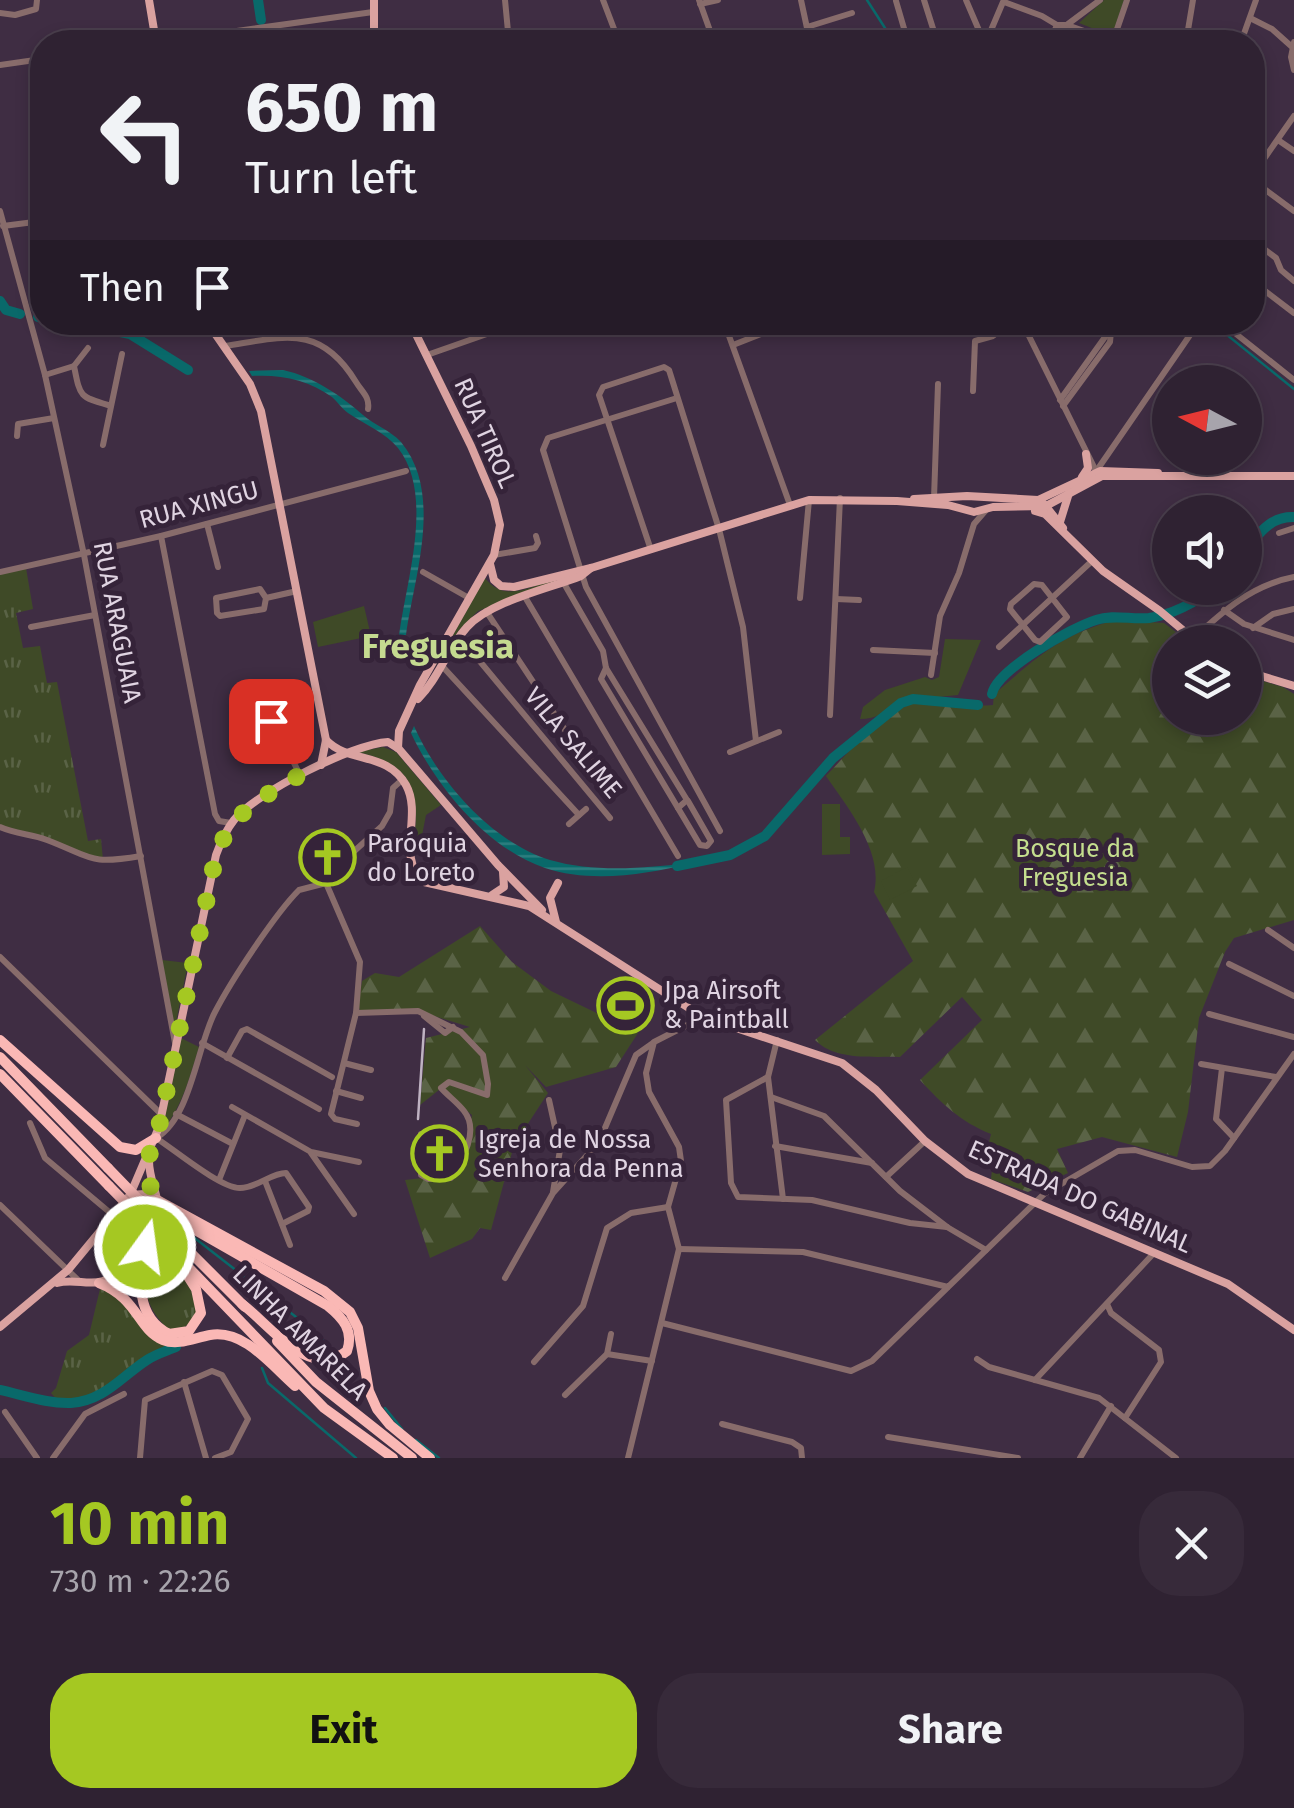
<!DOCTYPE html>
<html lang="en">
<head>
<meta charset="utf-8">
<style>
  body { margin:0; font-family:"Fira Sans",sans-serif; background:#372a3a; color:#f1f3f6; height:100vh; display:flex; flex-direction:column; font-size:38px; white-space:nowrap }
  * { box-sizing:border-box; margin:0 }
  p { font-size:32px; color:#a7a4ac }
  .icon { flex:none; width:55px; height:55px; fill:none; stroke:currentColor; stroke-width:2; stroke-linecap:round; stroke-linejoin:round }
  .map { position:relative; height:1458px; overflow:hidden }
  .side { display:flex; flex-direction:column; background:#2f2232; flex:1 }
  .side>* { flex:none }
  .guide { position:absolute; left:30px; top:30px; width:1235px; height:305px; border-radius:40px; box-shadow:0 5px 15px #0003,0 0 0 2px #4a3f4d; background:#2f2232; color:#f1f3f6; overflow:hidden }
  .needle { width:65px; rotate:277deg }
  .tools { position:absolute; left:1152px; top:365px; display:grid; gap:20px }
  .tools a { display:grid; place-items:center; width:110px; height:110px; border-radius:50%; background:#2f2232; box-shadow:0 5px 15px #0003,0 0 0 2px #4a3f4d; font-size:50px }
  .pin { position:absolute; display:grid; place-items:center; width:85px; height:85px; color:#fff; margin:-42px; border-radius:20px; box-shadow:0 5px 15px #0006 }
  .me { position:absolute; width:110px; margin:-55px; rotate:14deg; stroke-linejoin:round; filter:drop-shadow(0 0 8px #0008) }
  .turn { display:flex; align-items:center; gap:35px; height:210px; padding:0 50px; font-size:45px }
  .turn .icon { width:130px; height:130px; stroke-width:2.5 }
  .turn b { display:block; font-size:70px; line-height:85px }
  .then { display:flex; align-items:center; height:95px; padding:0 50px; background:#0003; gap:20px; font-size:38px }
  .round { display:grid; place-items:center; flex:none; width:105px; height:105px; border-radius:40px; background:#372a3a }
  .overview { display:flex; align-items:center; justify-content:space-between; height:170px; padding:0 50px }
  h1 { font-size:60px; font-weight:700; line-height:75px; color:#a5c822 }
  .cta { display:flex; gap:20px; margin-top:auto; padding:20px 50px }
  .cta a { flex:1; height:115px; border-radius:40px; background:#a5c822; color:#111; font-size:40px; font-weight:700; line-height:115px; text-align:center }
  .cta a+a { background:#372a3a; color:#f1f3f6 }
  .map>svg:first-child { display:block }
  .grass { fill:url(#grass-tufts) }
  .forest { fill:url(#forest-firs) }
  .green { fill:#3f4a27 }
  .water { fill:url(#water-rules) }
  .lines { fill:none; stroke-linecap:round; stroke-linejoin:round }
  .stream { stroke:#09696a; stroke-width:2.5 }
  .river { stroke:#09696a; stroke-width:10 }
  .minor { stroke:#886c6b; stroke-width:6 }
  .major { stroke:#daa2a0; stroke-width:8 }
  .highway { stroke:#fab8b5; stroke-width:10 }
  .rail { stroke:#bfb2c2; stroke-width:2.5 }
  .highway-bridge { stroke:#fab8b5; stroke-width:10 }
  .route { stroke:#a5c822; stroke-width:18; stroke-dasharray:0 32.4 }
  .labels { text-anchor:middle; dominant-baseline:central; stroke-width:10; stroke-linejoin:round; paint-order:stroke }
  .street-label { font-size:25px; fill:#e0d4e2; stroke:#352339 }
  .poi-label { font-size:25px; fill:#e0d4e2; stroke:#352339; text-anchor:start }
  .park-label { font-size:25px; fill:#c4de8e; stroke:#352339 }
  .district-label { font-size:35px; font-weight:bold; fill:#c5da90; stroke:#352339 }
</style>
</head>
<body>
<div class="map">
<svg width="1294" height="1458" viewBox="0 0 1294 1458">
  <defs>
    <pattern id="grass-tufts" width="24" height="20" patternUnits="userSpaceOnUse" patternTransform="scale(2.5)"><rect width="24" height="20" fill="#3f4a27"/><path d="M3 7l-1-3M5 7V3M7 7l1-3M15 17l-1-3M17 17v-4M19 17l1-3" fill="none" stroke="#5a6346"/></pattern>
    <pattern id="forest-firs" width="22" height="20" patternUnits="userSpaceOnUse" patternTransform="scale(2.5)"><rect width="22" height="20" fill="#3f4a27"/><path d="M5 1l3.5 6h-7zM16 11l3.5 6h-7z" fill="#5a6346"/></pattern>
    <pattern id="water-rules" width="6" height="5" patternUnits="userSpaceOnUse" patternTransform="scale(2.5)"><rect width="6" height="5" fill="#09696a"/><path d="M0 2.5h6" fill="none" stroke="#2d7e7f"/></pattern>
  </defs>
  <rect width="100%" height="100%" fill="#3f2d43"/>
  <g class="grass">
    <path d="M26,568L33,609L16,613L23,648L40,646L47,683L57,682L88,841L101,839L103,860L47,839L0,827V573Z"/>
    <path d="M155,1244C176,1264 191,1282 198,1310C191,1323 184,1333 167,1328C141,1304 141,1275 155,1244Z"/>
    <path d="M100,1289L118,1295L170,1347L94,1398L60,1403L51,1393L56,1388L67,1351L89,1335Z"/>
  </g>
  <g class="forest">
    <path d="M1116,620L1164,623L1189,642H1170V718H1245V676L1283,687L1294,694V920L1234,938L1225,952L1199,1018L1188,1112L1177,1157L1102,1137L1057,1149L1068,1173L1028,1192L991,1179L993,1161L985,1158L991,1134C961,1122 942,1104 920,1080L982,1020L962,997L900,1057C872,1056 836,1061 815,1040L913,961L874,892C884,852 848,808 826,776C848,753 888,706 920,702C941,699 967,708 993,705L994,694C1038,657 1059,635 1116,620Z"/>
    <path d="M480,926L512,962L551,991L638,1033L616,1067L546,1087L525,1065L548,1093L514,1145L491,1230L480,1228L472,1239L430,1258L405,1180L450,1175L466,1143L472,1115L443,1091L444,1086L420,1105L426,1038L470,1027L414,1010L362,1014L358,1006L362,981L375,973L399,977Z"/>
  </g>
  <g class="green">
    <path d="M1104,0H1124L1112,36L1079,23Z"/>
    <path d="M485,578C504,603 530,587 555,579L556,582L478,611L459,630L434,669Z"/>
    <path d="M364,606L371,636L318,647L313,622Z"/>
    <path d="M945,639L981,640L958,695C938,697 919,699 900,706C885,711 877,719 860,719L863,707L885,690L925,677L932,680L939,677Z"/>
    <path d="M383,747L396,752L441,805L426,815L419,851H413C420,796 418,765 357,752Z"/>
    <path d="M822,804H840V837H850V854L822,855Z"/>
    <path d="M907,867L917,886L890,900L881,881Z"/>
    <path d="M162,960L188,963L175,1027L173,1020Z"/>
    <path d="M179,1037L199,1047C190,1077 181,1111 159,1134Z"/>
  </g>
  <g class="water">
    <path d="M283,370C314,377 340,395 363,415C374,425 390,430 401,442C444,494 414,577 406,635L399,636C406,581 435,495 398,448C386,433 364,424 348,413C341,408 338,402 332,397C309,380 280,374 252,376L249,371Z"/>
    <path d="M414,726C438,780 491,842 550,860C595,873 645,868 691,863C646,875 590,883 545,868C486,848 436,786 411,733Z"/>
  </g>
  <g class="lines">
    <g class="stream">
      <path d="M867,0L894,42"/>
      <path d="M1211,322L1294,389"/>
      <path d="M192,1236L314,1331L329,1347"/>
      <path d="M345,1365L356,1377"/>
      <path d="M262,1368L268,1383L356,1458"/>
      <path d="M385,1408L402,1429"/>
      <path d="M416,1440L439,1458"/>
    </g>
    <g class="river">
      <path d="M258,0L261,20"/>
      <path d="M0,301L6,310L20,314"/>
      <path d="M38,317L42,318"/>
      <path d="M71,322L130,334L188,370"/>
      <path d="M1245,550C1259,534 1270,516 1294,517"/>
      <path d="M992,694C996,670 1071,628 1096,620C1113,614 1132,620 1149,618C1170,615 1197,603 1211,588"/>
      <path d="M677,866L730,855L765,836L833,758L901,703L913,699L978,705"/>
      <path d="M0,1390C23,1395 48,1404 71,1403C104,1401 122,1376 147,1360C156,1354 167,1351 176,1347"/>
    </g>
    <g class="minor">
      <path d="M505,0L509,42"/>
      <path d="M603,0L619,42"/>
      <path d="M699,0L714,42"/>
      <path d="M801,0L810,42"/>
      <path d="M924,0L936,38L930,42"/>
      <path d="M966,0L984,42"/>
      <path d="M896,1L908,42"/>
      <path d="M1004,2L1042,16L1057,25H1067L1116,42"/>
      <path d="M700,4L718,0"/>
      <path d="M0,13L15,15L36,9L37,0"/>
      <path d="M1250,18L1272,29L1291,46"/>
      <path d="M1068,24L1100,0"/>
      <path d="M807,27L852,13"/>
      <path d="M1113,41L1127,0"/>
      <path d="M158,42L373,12"/>
      <path d="M484,42L509,39"/>
      <path d="M986,42L1003,2"/>
      <path d="M1050,42L1057,25"/>
      <path d="M1186,42L1193,0"/>
      <path d="M1241,42L1256,0"/>
      <path d="M1294,42L1291,57L1294,70"/>
      <path d="M0,65L42,59"/>
      <path d="M1252,94L1260,117"/>
      <path d="M1278,140L1294,151"/>
      <path d="M1252,176L1294,116"/>
      <path d="M1252,184L1259,185L1294,211"/>
      <path d="M0,211L45,375L84,555L175,1043"/>
      <path d="M3,226L42,221"/>
      <path d="M1252,240L1276,258L1281,270L1294,281"/>
      <path d="M1252,281L1294,313"/>
      <path d="M724,322L790,505"/>
      <path d="M1022,322L1097,473"/>
      <path d="M1102,322L1110,330"/>
      <path d="M1221,322L1294,380"/>
      <path d="M733,345L791,322"/>
      <path d="M225,346C284,337 320,323 356,382C362,392 370,397 368,409"/>
      <path d="M88,348L74,366C80,396 79,397 108,405"/>
      <path d="M427,355L521,322"/>
      <path d="M45,375L74,366"/>
      <path d="M973,391L975,341L993,336L1011,322"/>
      <path d="M677,398L548,438L543,450L586,587L720,831"/>
      <path d="M1060,400L1110,330L1124,322"/>
      <path d="M1063,406L1110,342L1111,331"/>
      <path d="M17,436L18,424L54,418"/>
      <path d="M103,445L122,354"/>
      <path d="M1095,473L1199,322"/>
      <path d="M934,498L938,384"/>
      <path d="M207,524L218,567"/>
      <path d="M1279,533L1294,528"/>
      <path d="M161,536L215,814L219,821L231,823"/>
      <path d="M651,550L599,395L603,387L664,367L669,370L719,529L743,627L756,741"/>
      <path d="M494,555L535,548L538,543L536,536"/>
      <path d="M0,572L161,536L406,471"/>
      <path d="M423,572L469,598"/>
      <path d="M562,580L603,651L606,668L687,800L678,808"/>
      <path d="M1034,584L1042,585L1067,617L1040,642L1035,640L1010,609L1011,604Z"/>
      <path d="M260,589L266,598L264,609L220,616L217,613L216,598Z"/>
      <path d="M525,597L678,856"/>
      <path d="M266,598L297,591"/>
      <path d="M800,598L809,500"/>
      <path d="M836,599L859,600"/>
      <path d="M1224,610L1244,624L1294,640"/>
      <path d="M486,611L581,754L591,757"/>
      <path d="M31,627L95,615"/>
      <path d="M1253,628L1273,614L1294,609"/>
      <path d="M1193,639C1223,611 1252,585 1294,577"/>
      <path d="M457,640L468,647L610,818"/>
      <path d="M999,647L1092,561"/>
      <path d="M873,650L935,653"/>
      <path d="M443,667L579,815"/>
      <path d="M606,668L601,679L700,845L707,846L711,841L688,801"/>
      <path d="M931,675L940,616L959,573L974,524L987,509"/>
      <path d="M233,703L275,725L300,775"/>
      <path d="M830,715L840,498"/>
      <path d="M240,735L267,719"/>
      <path d="M730,752L779,732"/>
      <path d="M569,824L586,809"/>
      <path d="M0,827C15,834 32,834 47,840C94,858 88,865 141,856"/>
      <path d="M326,883L360,962L356,1013L418,1011L461,1032L483,1055L488,1084L487,1095L449,1082L441,1088C448,1096 457,1102 464,1111C480,1131 462,1160 451,1178L428,1179L421,1175V1134L445,1135L460,1162"/>
      <path d="M1268,930L1294,948"/>
      <path d="M0,957L161,1114"/>
      <path d="M1229,964L1294,996"/>
      <path d="M356,1013L331,1114L335,1119L357,1124"/>
      <path d="M1209,1014L1294,1037"/>
      <path d="M424,1016L445,1033L453,1027"/>
      <path d="M777,1040L768,1077L783,1199"/>
      <path d="M202,1043L319,1109"/>
      <path d="M227,1058L242,1031L247,1029L332,1077"/>
      <path d="M344,1063L371,1070"/>
      <path d="M1201,1064L1276,1077"/>
      <path d="M1222,1068L1216,1119L1234,1138"/>
      <path d="M768,1077L726,1100L731,1183L738,1197L812,1200L910,1223L947,1227"/>
      <path d="M336,1091L361,1098"/>
      <path d="M771,1097L824,1116L900,1191L947,1227L986,1250"/>
      <path d="M549,1100L560,1150L553,1192"/>
      <path d="M232,1107L311,1152L359,1162"/>
      <path d="M176,1114L233,1144"/>
      <path d="M30,1123L45,1158L114,1216"/>
      <path d="M775,1146L872,1163"/>
      <path d="M311,1153L354,1214"/>
      <path d="M886,1177L925,1141"/>
      <path d="M219,1180L245,1115"/>
      <path d="M265,1181L290,1245"/>
      <path d="M0,1205L78,1280"/>
      <path d="M282,1224L308,1211L309,1207L286,1173C271,1173 257,1188 240,1188C220,1188 175,1150 156,1138C191,1118 197,1046 215,1012C231,981 275,914 299,890L326,883L350,855L382,826L390,812L393,788L403,779"/>
      <path d="M679,1249L803,1252L948,1287L1044,1194L1118,1151L1135,1150L1192,1167L1210,1166L1225,1151L1294,1054"/>
      <path d="M505,1278L553,1193L599,1142L636,1055L653,1043"/>
      <path d="M1107,1304L1111,1313L1159,1350L1161,1362L1125,1418"/>
      <path d="M662,1323L851,1371L872,1361L947,1288"/>
      <path d="M607,1354L652,1361"/>
      <path d="M977,1359L989,1367L1099,1398L1176,1458"/>
      <path d="M534,1362L583,1306L607,1228L631,1213L668,1207"/>
      <path d="M1035,1380L1154,1253"/>
      <path d="M184,1382L206,1458"/>
      <path d="M565,1395L607,1354L611,1334"/>
      <path d="M5,1412L37,1458"/>
      <path d="M722,1424L792,1442L801,1448L802,1458"/>
      <path d="M888,1437L1018,1458"/>
      <path d="M53,1458L85,1414L124,1394"/>
      <path d="M140,1458L145,1400L212,1371L222,1375L248,1419L231,1452L215,1458"/>
      <path d="M628,1458L679,1249L668,1207L681,1161L679,1147L649,1092L646,1073L654,1042L703,1017"/>
      <path d="M1080,1458L1111,1406"/>
    </g>
    <g class="major">
      <path d="M149,0L156,42"/>
      <path d="M374,42V0"/>
      <path d="M207,322L250,384L261,411L326,740L321,765"/>
      <path d="M1082,477L1088,468L1086,454"/>
      <path d="M914,499L967,496L1038,500L1100,471L1158,473"/>
      <path d="M1044,504L1063,528"/>
      <path d="M1035,511L1045,514L1103,571L1160,611L1197,642"/>
      <path d="M1060,522L1069,493"/>
      <path d="M490,564L494,580L501,586L514,587L591,568L809,500L897,501L948,505L974,512L993,507L1046,506L1102,476H1294"/>
      <path d="M1245,671L1294,686"/>
      <path d="M418,699C439,678 447,649 467,627C491,601 548,589 581,576L591,568"/>
      <path d="M326,740C349,764 387,751 406,785C423,816 395,857 424,882L529,906L703,1017L842,1063L876,1090L925,1141L968,1174L1228,1284L1294,1330"/>
      <path d="M398,748L399,731L420,685L494,555L500,525L494,500L471,446L410,322"/>
      <path d="M492,895L504,887L503,872"/>
      <path d="M556,922L550,898L558,883"/>
      <path d="M130,1195L145,1194L157,1200"/>
      <path d="M57,1283C73,1278 89,1286 103,1281C128,1273 161,1239 159,1211C158,1193 148,1178 149,1158"/>
      <path d="M0,1327L68,1270L130,1195L159,1127L216,855C220,844 226,830 234,820C257,792 353,744 388,742L399,749L498,865L542,910"/>
    </g>
    <g class="highway">
      <path d="M0,1040L120,1147L136,1150L156,1138"/>
      <path d="M0,1057L108,1168"/>
      <path d="M0,1074L109,1186"/>
      <path d="M157,1200L324,1291L350,1312L358,1328L369,1391L377,1409L390,1425L430,1458"/>
      <path d="M157,1228L174,1222L188,1226L328,1306C343,1318 354,1331 347,1351C310,1381 270,1325 242,1304"/>
      <path d="M172,1234L245,1307"/>
      <path d="M164,1242L324,1408L393,1458"/>
      <path d="M145,1247C139,1279 135,1317 169,1334L189,1331L201,1313L196,1289L184,1270"/>
      <path d="M99,1283C138,1298 138,1330 163,1340C178,1346 194,1338 210,1335C244,1329 271,1365 295,1386"/>
      <path d="M277,1341L316,1382L412,1458"/>
    </g>
    <path class="rail" d="M418,1119L424,1029"/>
    <g class="highway-bridge">
      <path d="M108,1168L172,1234"/>
      <path d="M109,1186L164,1242"/>
    </g>
  </g>
  <g class="lines">
    <path class="route" d="M145,1247C171,1206 149,1206 148,1167C148,1152 155,1141 159,1127L216,855C233,811 261,798 300,775L271,721"/>
  </g>
  <defs>
    <symbol id="church-ring" viewBox="-11 -11 22 22"><circle r="9.5" fill="#352339" stroke="#a5c822" stroke-width="1.5"/><path d="M-1.2-6h2.4v3.5h3.3v2.4h-3.3V6h-2.4V-.1h-3.3v-2.4h3.3Z" fill="#a5c822"/></symbol>
    <symbol id="stadium-ring" viewBox="-11 -11 22 22"><circle r="9.5" fill="#352339" stroke="#a5c822" stroke-width="1.5"/><path d="M0-5a6.5 5 0 1 0 0 10a6.5 5 0 1 0 0-10ZM-3.5-1.8h7v3.6h-7Z" fill="#a5c822"/></symbol>
  </defs>
  <g fill-rule="evenodd">
    <use href="#church-ring" x="296" y="826" width="63" height="63"/>
    <use href="#stadium-ring" x="594" y="974" width="63" height="63"/>
    <use href="#church-ring" x="408" y="1122" width="63" height="63"/>
  </g>
  <g class="labels">
    <g class="street-label">
      <text transform="translate(485 433) rotate(66)">RUA TIROL</text>
      <text transform="translate(199 505) rotate(-15)">RUA XINGU</text>
      <text transform="translate(117 622) rotate(79)">RUA ARAGUAIA</text>
      <text transform="translate(573 743) rotate(50)">VILA SALIME</text>
      <text transform="translate(1080 1197) rotate(24)">ESTRADA DO GABINAL</text>
      <text transform="translate(300 1333) rotate(45)">LINHA AMARELA</text>
    </g>
    <g class="poi-label">
      <text x="367" y="844">Paróquia<tspan x="367" dy="29">do Loreto</tspan></text>
      <text x="664" y="991">Jpa Airsoft<tspan x="664" dy="29">&amp; Paintball</tspan></text>
      <text x="478" y="1140">Igreja de Nossa<tspan x="478" dy="29">Senhora da Penna</tspan></text>
    </g>
    <g class="park-label">
      <text x="1075" y="849">Bosque da<tspan x="1075" dy="29">Freguesia</tspan></text>
    </g>
    <g class="district-label">
      <text x="438" y="646">Freguesia</text>
    </g>
  </g>
</svg>
<div class="tools">
<a><svg class="needle" viewBox="-14 -14 28 28"><path d="M0-13l5 13h-10z" fill="#e53935"/><path d="M0 13l5-13h-10z" fill="#a7a4ac"/></svg></a>
<a><svg class="icon" aria-label="sound" viewBox="0 0 24 24"><path d="M4 9h4l5-4v14l-5-4H4zM17 9q2 3 0 6"/></svg></a>
<a><svg class="icon" aria-label="layers" viewBox="0 0 24 24"><path d="M12 4l9 5-9 5-9-5zM3 14l9 5 9-5"/></svg></a>
</div>
<div class="pin" style="left:271px;top:721px;background:#d93025"><svg class="icon" aria-label="arrive" viewBox="0 0 24 24"><path d="M6 21V4h12l-3 4 3 4H6"/></svg></div>
<svg class="me" style="left:145px;top:1247px" viewBox="-20 -20 40 40"><circle r="17" fill="#a5c822" stroke="#fff" stroke-width="3"/><path d="M0-11L8 9 0 5-8 9z" fill="#fff"/></svg>
<div class="guide">
<div class="turn"><svg class="icon" aria-label="left" viewBox="0 0 24 24"><path d="M17 20v-9H6M10 6l-5 5 5 5"/></svg><div><b>650 m</b>Turn left</div></div>
<div class="then">Then<svg class="icon" aria-label="arrive" viewBox="0 0 24 24"><path d="M6 21V4h12l-3 4 3 4H6"/></svg></div>
</div>
</div>
<section class="side">
<div class="overview"><div><h1>10 min</h1><p>730 m · 22:26</p></div><a class="round"><svg class="icon" aria-label="close" viewBox="0 0 24 24"><path d="M6 6l12 12M18 6L6 18"/></svg></a></div>
<div class="cta"><a>Exit</a><a>Share</a></div>
</section>
</body>
</html>
